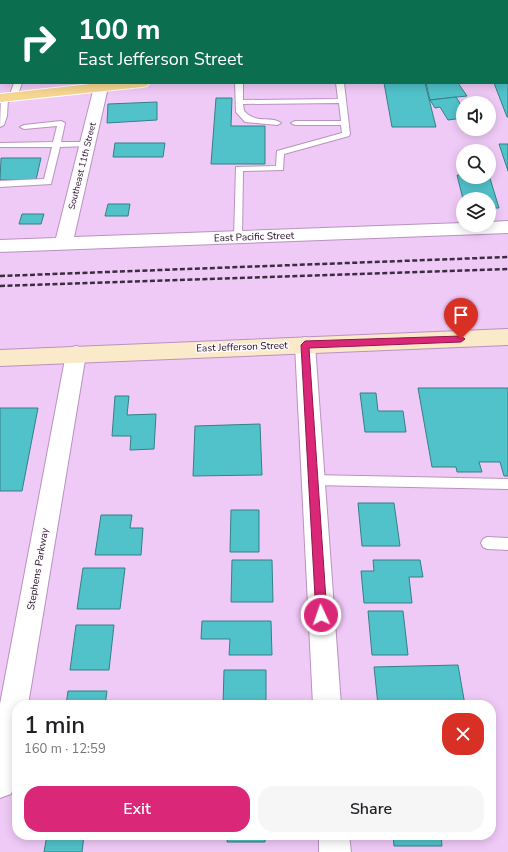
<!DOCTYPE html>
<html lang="en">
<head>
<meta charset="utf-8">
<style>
  body { margin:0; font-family:"Nunito Sans",sans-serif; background:#f6f6f6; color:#202124; height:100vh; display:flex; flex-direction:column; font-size:15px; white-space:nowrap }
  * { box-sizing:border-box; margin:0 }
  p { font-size:13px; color:#757577 }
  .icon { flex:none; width:22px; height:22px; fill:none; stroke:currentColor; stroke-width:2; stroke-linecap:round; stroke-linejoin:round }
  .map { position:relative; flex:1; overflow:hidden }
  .panel { position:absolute; left:12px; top:700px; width:484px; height:140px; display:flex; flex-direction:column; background:#fff; border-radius:16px; box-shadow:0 2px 10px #0003 }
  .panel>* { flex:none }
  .top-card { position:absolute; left:0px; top:0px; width:508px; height:84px; box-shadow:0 2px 10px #0003; background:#0b6e4f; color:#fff; overflow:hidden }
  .fabs { position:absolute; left:456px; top:96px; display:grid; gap:8px }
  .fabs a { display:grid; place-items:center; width:40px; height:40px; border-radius:50%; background:#fff; box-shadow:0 2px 10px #0003; font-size:20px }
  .pin { position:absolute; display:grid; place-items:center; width:34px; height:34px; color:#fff; margin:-41px -17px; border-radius:50% 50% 50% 0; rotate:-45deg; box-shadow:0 0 4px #0007 }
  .pin .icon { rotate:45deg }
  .me { position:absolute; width:44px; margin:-22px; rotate:357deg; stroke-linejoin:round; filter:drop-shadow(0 0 3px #0008) }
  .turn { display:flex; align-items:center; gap:14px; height:84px; padding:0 12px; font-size:18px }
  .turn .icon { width:52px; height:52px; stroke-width:2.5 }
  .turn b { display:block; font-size:28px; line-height:34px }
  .round { display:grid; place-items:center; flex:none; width:42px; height:42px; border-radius:16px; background:#f6f6f6 }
  .headline { display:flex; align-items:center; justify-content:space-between; height:68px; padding:0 12px }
  h1 { font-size:24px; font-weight:600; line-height:30px }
  .primary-button { display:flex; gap:8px; margin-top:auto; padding:8px 12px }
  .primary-button a { flex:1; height:46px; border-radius:16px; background:#db2777; color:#fff; font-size:16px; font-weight:600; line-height:46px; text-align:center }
  .primary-button a+a { background:#f6f6f6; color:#202124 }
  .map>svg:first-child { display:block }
  .building { fill:#51c2ca; stroke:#358085 }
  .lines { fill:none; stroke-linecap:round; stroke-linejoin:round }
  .service-casing { stroke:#b893be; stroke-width:2 }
  .minor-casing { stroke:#b893be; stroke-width:2 }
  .secondary-casing { stroke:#b893be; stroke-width:2 }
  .primary-casing { stroke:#fff; stroke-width:2 }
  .service { fill:#fff; fill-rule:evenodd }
  .minor { fill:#fff; fill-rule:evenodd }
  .secondary { fill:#fbeac9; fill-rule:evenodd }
  .primary { fill:#f7d692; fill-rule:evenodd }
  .rail { stroke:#3d2b40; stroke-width:2.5; stroke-dasharray:5 2.5; stroke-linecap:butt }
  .route { fill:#db2777; stroke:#8e194d }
  .labels { text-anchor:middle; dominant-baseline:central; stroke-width:3; stroke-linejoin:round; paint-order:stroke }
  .far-street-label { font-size:9px; fill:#1e1020; stroke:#fdf9fd }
  .street-label { font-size:10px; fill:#1e1020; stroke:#fdf9fd }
</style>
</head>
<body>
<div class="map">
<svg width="508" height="852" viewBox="0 0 508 852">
  <rect width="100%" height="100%" fill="#f0caf7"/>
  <g class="building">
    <path d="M507,79H508V117H507L494,83H507Z"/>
    <path d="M384,83H425L436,127H392Z"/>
    <path d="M426,83H458L467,96L430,100Z"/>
    <path d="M456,97L463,108V118L448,120L440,107L435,108L430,100Z"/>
    <path d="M216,98H232L231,126H265V164H211Z"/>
    <path d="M157,102V120L107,123L108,104Z"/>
    <path d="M115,143H165L163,157H113Z"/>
    <path d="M499,144H508V171Z"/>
    <path d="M1,158H41L36,180H0Z"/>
    <path d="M457,175H463V177H489V175L499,208H489V199H463Z"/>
    <path d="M108,204H130L128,216H105Z"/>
    <path d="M22,214H44L41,224H19Z"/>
    <path d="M418,388H508V476H504L500,462H479L482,472H457L456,467H432Z"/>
    <path d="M360,393H376L378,411H403L406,432H365Z"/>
    <path d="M115,396H129L127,415L156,414L154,449L130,450L131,436H112Z"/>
    <path d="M0,408H38L22,491H0Z"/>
    <path d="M260,424L262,475L193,476L195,426Z"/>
    <path d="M358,503H394L400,546H362Z"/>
    <path d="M231,510H259V552H230Z"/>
    <path d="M101,515H132L130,528H143L141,555H95Z"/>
    <path d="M232,560H272L273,602H231Z"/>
    <path d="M373,560H420L423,577H409L412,603H364L361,571H374Z"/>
    <path d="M83,568H125L120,609H77Z"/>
    <path d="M368,611H403L408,655H372Z"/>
    <path d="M202,621H271L272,655H229L230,639H201Z"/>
    <path d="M76,625H114L109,670H70Z"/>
    <path d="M458,665L465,705H378L374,667Z"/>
    <path d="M224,670H266V705H223Z"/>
    <path d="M68,691H107L105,705H66Z"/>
    <path d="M47,835H84L82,852H44Z"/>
    <path d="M228,835H265V842H227Z"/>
    <path d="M393,835H441L442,846H394Z"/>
  </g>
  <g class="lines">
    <defs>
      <g id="service">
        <path d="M11,0H19V1H12Z"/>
        <path d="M0,43H1L0,50Z"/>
        <path d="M14,83H22L17,97L13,99L9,97Z"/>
        <path d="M235,83H243V100L338,99L336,83H344L350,134L349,136L284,154L283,170L243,171L242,237L238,240L234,237L236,167L276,166L277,151L342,133L341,125H295L291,123L295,121H341L339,103L243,104L244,111C257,125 271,115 281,123L277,125L245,122L236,112Z"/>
        <path d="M1,96H7L8,98L7,116L4,125L0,127Z"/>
        <path d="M61,121L65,123L61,142H90V146L60,147L51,184L0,187V181L44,179L52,147H0V143L53,142L57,126L24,129L20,127L24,125Z"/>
        <path d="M313,475L508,479V489L313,485L309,484L307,480L309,476Z"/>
        <path d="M487,537L508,538V550L487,549L483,547L481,543L483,539Z"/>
      </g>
      <g id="minor">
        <path d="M95,83H109L74,237L463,223V225H489V222L508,221V233L0,252V240L56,238Z"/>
        <path d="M305,337L312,339L315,345L341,705H313L295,345L298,339Z"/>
        <path d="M76,346L83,348L86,354L28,705H17C17,734 22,767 11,794L0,798V704L66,354L69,348Z"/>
        <path d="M319,835H349L351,852H319Z"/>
      </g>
      <path id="secondary" d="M508,329V345L0,366V350Z"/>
      <g id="primary">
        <rect x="507" y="40" width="1" height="8"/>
        <path d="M100,83H149L147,86L142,87L0,102V94Z"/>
      </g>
    </defs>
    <use href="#service" class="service-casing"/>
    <use href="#minor" class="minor-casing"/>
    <use href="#secondary" class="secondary-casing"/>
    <use href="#primary" class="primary-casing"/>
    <use href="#service" class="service"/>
    <use href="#minor" class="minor"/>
    <use href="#secondary" class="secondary"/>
    <use href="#primary" class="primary"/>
    <g class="rail">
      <path d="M0,276L508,257"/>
      <path d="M0,286L508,269"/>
    </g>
  </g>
  <path class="route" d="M461,336L465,339L461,342L309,348L327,615L325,619L321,620L317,619L316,615L301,345L305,341Z"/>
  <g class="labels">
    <g class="far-street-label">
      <text transform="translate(82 166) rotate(-76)">Southeast 11th Street</text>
    </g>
    <g class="street-label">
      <text transform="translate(254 237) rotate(-2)">East Pacific Street</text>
      <text transform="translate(242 347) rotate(-2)">East Jefferson Street</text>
      <text transform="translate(38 569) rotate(-80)">Stephens Parkway</text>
    </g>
  </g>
</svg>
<div class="fabs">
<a><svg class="icon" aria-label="sound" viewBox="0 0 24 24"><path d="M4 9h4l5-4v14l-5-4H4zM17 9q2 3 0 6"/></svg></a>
<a><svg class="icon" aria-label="search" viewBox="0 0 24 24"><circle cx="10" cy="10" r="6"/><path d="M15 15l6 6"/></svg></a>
<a><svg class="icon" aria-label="layers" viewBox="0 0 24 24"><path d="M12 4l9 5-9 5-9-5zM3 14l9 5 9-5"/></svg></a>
</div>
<div class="pin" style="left:461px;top:339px;background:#d93025"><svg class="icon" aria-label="arrive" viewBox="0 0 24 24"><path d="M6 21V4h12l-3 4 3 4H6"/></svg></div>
<svg class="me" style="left:321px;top:615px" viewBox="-20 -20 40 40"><circle r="17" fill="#db2777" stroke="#fff" stroke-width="3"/><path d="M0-11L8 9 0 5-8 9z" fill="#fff"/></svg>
<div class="top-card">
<div class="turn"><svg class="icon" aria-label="right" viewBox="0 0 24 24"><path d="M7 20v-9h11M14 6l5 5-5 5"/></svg><div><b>100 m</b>East Jefferson Street</div></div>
</div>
<section class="panel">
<div class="headline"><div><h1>1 min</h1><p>160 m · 12:59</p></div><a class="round" style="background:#d93025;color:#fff"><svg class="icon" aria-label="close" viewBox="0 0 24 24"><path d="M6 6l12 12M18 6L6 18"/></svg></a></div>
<div class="primary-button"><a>Exit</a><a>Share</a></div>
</section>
</div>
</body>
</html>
